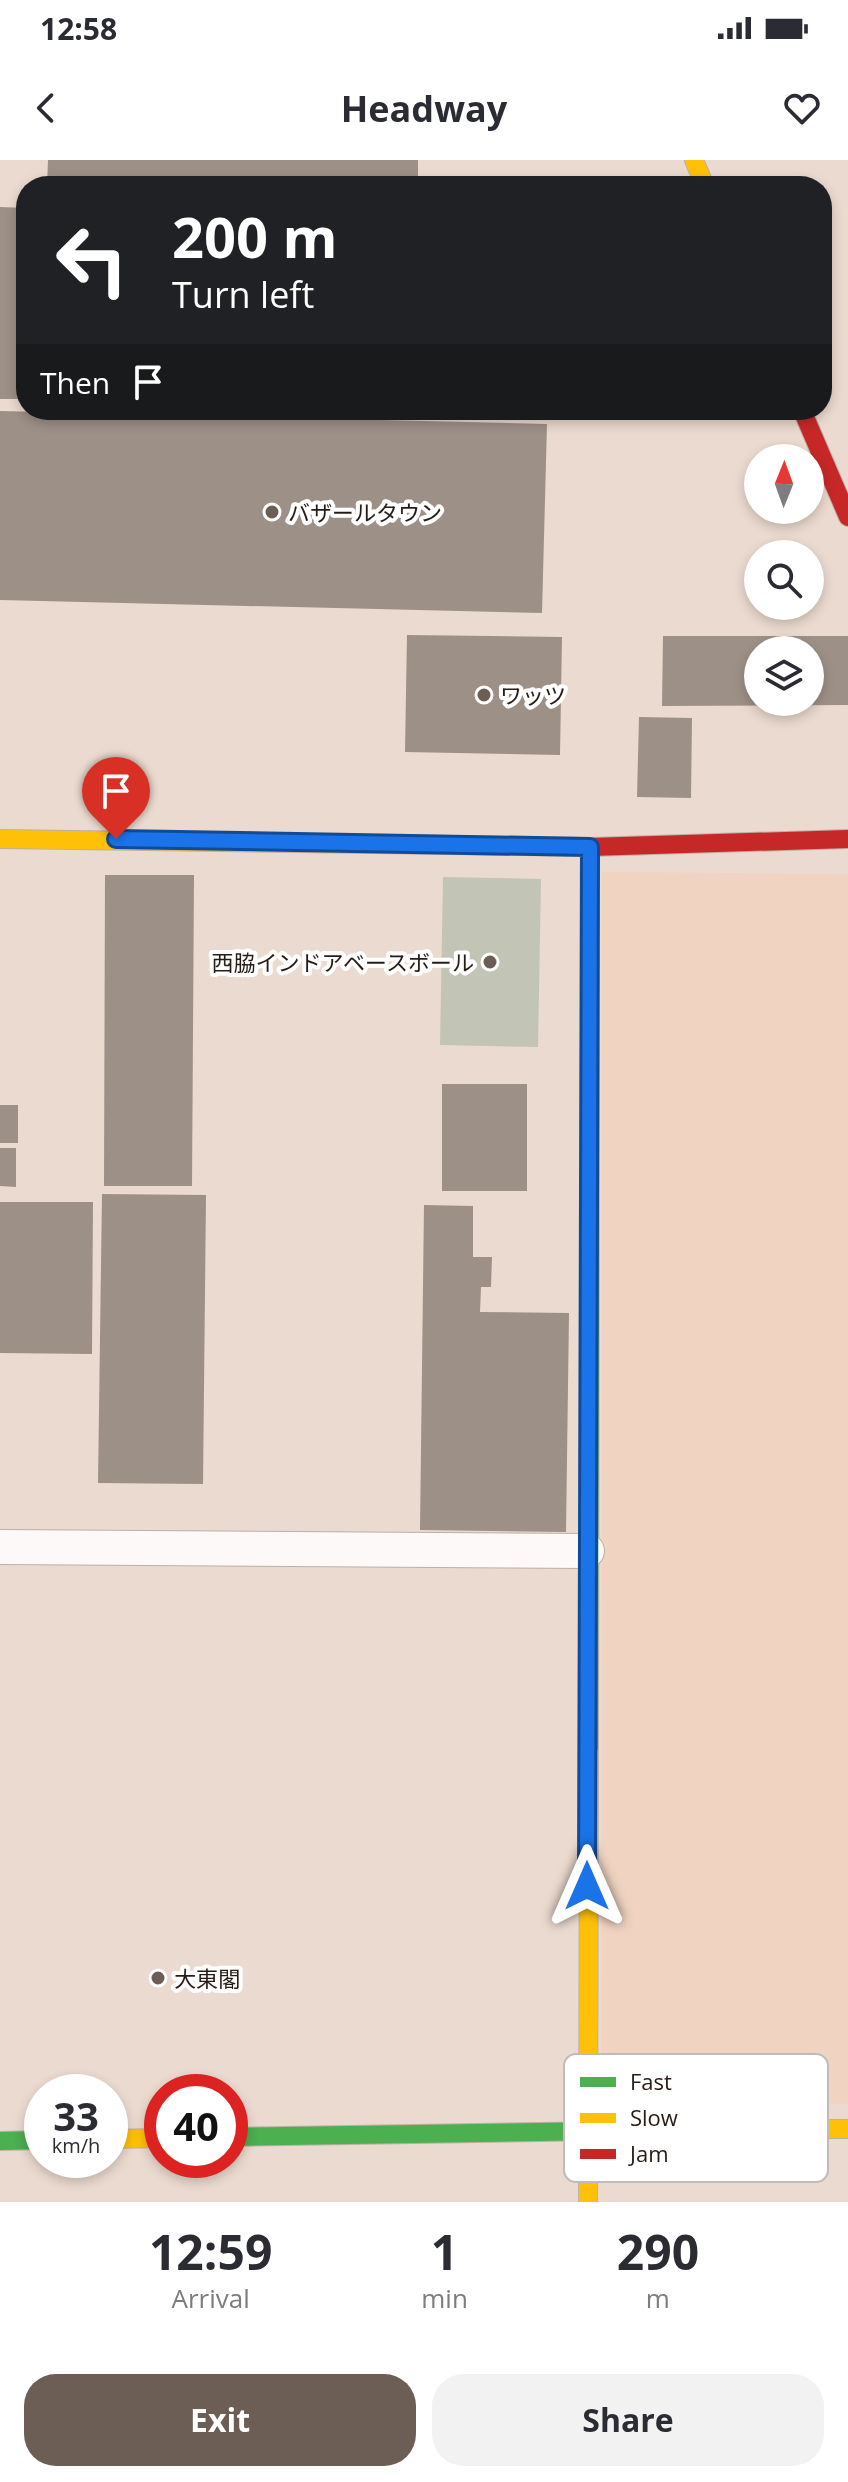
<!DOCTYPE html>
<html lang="en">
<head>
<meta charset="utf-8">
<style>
  body { margin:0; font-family:"Open Sans","Noto Sans JP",sans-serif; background:#f2f2f3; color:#2b2b33; height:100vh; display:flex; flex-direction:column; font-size:30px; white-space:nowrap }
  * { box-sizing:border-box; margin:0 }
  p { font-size:26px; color:#7c7c81 }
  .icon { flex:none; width:44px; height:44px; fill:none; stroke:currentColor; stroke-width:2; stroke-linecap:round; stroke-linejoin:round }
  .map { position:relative; height:2042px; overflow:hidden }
  .drawer { display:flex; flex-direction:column; background:#fff; flex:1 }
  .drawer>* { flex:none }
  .top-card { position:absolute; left:16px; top:16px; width:816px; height:244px; border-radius:32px; box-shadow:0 4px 12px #0003; background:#202124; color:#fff; overflow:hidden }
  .needle { width:52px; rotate:1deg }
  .controls { position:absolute; left:744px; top:284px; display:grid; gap:16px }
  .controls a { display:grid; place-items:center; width:80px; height:80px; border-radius:50%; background:#fff; box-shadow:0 4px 12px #0003; font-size:40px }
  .speed { position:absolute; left:24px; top:1914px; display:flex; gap:16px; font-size:40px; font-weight:700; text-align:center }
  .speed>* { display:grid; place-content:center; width:104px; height:104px; border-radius:50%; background:#fff; box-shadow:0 4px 12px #0003; line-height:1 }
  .speed small { font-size:20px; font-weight:400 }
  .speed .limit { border:12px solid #d22; background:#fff; color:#111 }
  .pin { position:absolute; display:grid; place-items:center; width:68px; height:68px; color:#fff; margin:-82px -34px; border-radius:50% 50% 50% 0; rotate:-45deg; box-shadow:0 0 8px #0007 }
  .pin .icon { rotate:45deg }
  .me { position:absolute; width:88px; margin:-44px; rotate:0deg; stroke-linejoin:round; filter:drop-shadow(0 0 6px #0008) }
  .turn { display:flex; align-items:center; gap:28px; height:168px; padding:0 24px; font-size:36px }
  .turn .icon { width:104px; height:104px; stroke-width:2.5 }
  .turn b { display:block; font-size:56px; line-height:68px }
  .then { display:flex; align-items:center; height:76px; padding:0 24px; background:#0003; gap:16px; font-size:30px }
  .eta { display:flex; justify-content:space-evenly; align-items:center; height:136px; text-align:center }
  .eta b { font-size:48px; font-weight:700; line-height:56px }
  .primary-button { display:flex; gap:16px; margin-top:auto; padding:16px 24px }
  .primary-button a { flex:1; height:92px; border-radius:32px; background:#6c5e55; color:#fff; font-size:32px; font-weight:700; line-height:92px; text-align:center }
  .primary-button a+a { background:#f2f2f3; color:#2b2b33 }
  .status { display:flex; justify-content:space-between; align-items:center; height:56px; padding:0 40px; background:#fff; direction:ltr }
  .status svg { height:22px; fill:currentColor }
  header { display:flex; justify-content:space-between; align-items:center; height:104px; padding:0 24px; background:#fff; font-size:36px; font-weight:700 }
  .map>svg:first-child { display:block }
  .built { fill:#f0d4c1 }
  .green { fill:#c2c5b6 }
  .building { fill:#9d9087; fill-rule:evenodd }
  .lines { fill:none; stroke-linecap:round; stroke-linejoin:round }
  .street-casing { stroke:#bdb0a7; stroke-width:36 }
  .fast-casing { stroke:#bdb0a7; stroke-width:20 }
  .slow-casing { stroke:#bdb0a7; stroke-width:20 }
  .jam-casing { stroke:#bdb0a7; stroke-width:20 }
  .street { stroke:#fcf9f8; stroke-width:34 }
  .fast { stroke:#4caf50; stroke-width:18 }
  .slow { stroke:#ffc107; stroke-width:18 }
  .jam { stroke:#c62828; stroke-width:18 }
  .route-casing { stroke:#114b97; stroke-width:20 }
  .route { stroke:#1a73e8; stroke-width:14 }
  .poi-dot { fill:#6c5e55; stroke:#fff; stroke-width:3 }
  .labels { text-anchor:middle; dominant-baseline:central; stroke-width:8; stroke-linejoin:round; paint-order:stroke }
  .poi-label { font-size:22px; fill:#271b14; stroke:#fff; text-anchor:start }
  .key { fill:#fff; stroke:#bebbb8; stroke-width:2 }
  .key-label { font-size:22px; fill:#271b14 }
</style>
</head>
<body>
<div class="status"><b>12:58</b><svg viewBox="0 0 49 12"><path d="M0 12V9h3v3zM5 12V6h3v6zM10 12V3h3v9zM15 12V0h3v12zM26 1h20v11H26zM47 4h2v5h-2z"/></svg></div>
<header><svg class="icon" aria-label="back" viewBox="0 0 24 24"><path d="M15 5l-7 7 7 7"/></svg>Headway<svg class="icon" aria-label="heart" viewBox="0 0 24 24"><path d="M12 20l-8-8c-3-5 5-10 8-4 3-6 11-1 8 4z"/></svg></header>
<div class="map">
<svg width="848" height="2042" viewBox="0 0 848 2042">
  <rect width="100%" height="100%" fill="#ebdacf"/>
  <path class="built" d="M602,712L848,714V1944L601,1945Z"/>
  <path class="green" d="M443,717L541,719L538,887L440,885Z"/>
  <g class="building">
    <path d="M48,0H418V26H47Z"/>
    <path d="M0,47L26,48V239H0Z"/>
    <path d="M0,251L547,264L542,453L0,440Z"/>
    <path d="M407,475L562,477L560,595L405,592Z"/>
    <path d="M663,476H848V545L662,546ZM758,490H810V542H758Z"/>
    <path d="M639,557L692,558L691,638L637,637Z"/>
    <path d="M105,715H194L192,1026H104Z"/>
    <rect x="442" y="924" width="85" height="107"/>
    <rect x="0" y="945" width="18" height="38"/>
    <path d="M0,988H16V1027L0,1026Z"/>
    <path d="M102,1034L206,1035L203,1324L98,1323Z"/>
    <path d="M0,1042H93L92,1194L0,1193Z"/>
    <path d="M424,1045L473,1046V1097H492L491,1127H481L480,1152L569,1153L566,1372L420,1370Z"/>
  </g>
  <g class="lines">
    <defs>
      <path id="street" d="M0,1387L587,1391"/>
      <g id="fast">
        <path d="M589,1593L590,1014"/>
        <path d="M230,1977L724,1969"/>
        <path d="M0,1981L42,1980"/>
      </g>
      <g id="slow">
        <path d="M694,0L705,26"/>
        <path d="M0,679L524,686"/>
        <path d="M590,1014V687"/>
        <path d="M724,1969H848"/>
        <path d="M110,1979L162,1978"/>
        <path d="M588,2042L589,1593"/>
      </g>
      <g id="jam">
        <path d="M802,250L848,357"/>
        <path d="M524,686L590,687L848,679"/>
      </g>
    </defs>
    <use href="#street" class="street-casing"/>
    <use href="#fast" class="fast-casing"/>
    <use href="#slow" class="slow-casing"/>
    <use href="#jam" class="jam-casing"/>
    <use href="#street" class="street"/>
    <use href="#fast" class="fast"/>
    <use href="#slow" class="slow"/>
    <use href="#jam" class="jam"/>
  </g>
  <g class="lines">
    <defs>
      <path id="route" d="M116,679L590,687L587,1726"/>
    </defs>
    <use href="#route" class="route-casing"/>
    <use href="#route" class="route"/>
  </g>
  <g class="poi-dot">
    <circle cx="272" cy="352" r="8"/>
    <circle cx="484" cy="535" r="8"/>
    <circle cx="490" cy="802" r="8"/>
    <circle cx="158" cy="1818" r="8"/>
  </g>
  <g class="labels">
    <g class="poi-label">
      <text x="288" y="352">バザールタウン</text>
      <text x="500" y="535">ワッツ</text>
      <text x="474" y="802" text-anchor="end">西脇インドアベースボール</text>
      <text x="174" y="1818">大東閣</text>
    </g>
  </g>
  <rect x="564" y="1894" width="264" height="128" rx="12" class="key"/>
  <rect x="580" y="1917" width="36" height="10" fill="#4caf50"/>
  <rect x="580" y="1953" width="36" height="10" fill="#ffc107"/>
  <rect x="580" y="1989" width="36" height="10" fill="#c62828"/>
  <g class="key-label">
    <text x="630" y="1930">Fast</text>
    <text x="630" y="1966">Slow</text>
    <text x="630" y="2002">Jam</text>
  </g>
</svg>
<div class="controls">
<a><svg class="needle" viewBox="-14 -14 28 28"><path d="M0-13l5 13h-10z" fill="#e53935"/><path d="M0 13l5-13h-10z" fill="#7c7c81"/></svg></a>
<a><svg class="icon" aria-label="search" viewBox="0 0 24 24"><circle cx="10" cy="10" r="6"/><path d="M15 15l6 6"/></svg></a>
<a><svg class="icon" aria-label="layers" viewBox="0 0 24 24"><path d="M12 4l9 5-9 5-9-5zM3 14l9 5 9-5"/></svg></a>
</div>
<div class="speed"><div>33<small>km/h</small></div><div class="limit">40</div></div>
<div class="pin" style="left:116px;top:679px;background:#d93025"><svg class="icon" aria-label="arrive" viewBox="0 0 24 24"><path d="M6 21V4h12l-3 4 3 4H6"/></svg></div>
<svg class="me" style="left:587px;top:1726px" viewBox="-20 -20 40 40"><path d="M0-17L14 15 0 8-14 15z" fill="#1a73e8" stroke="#fff" stroke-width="4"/></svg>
<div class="top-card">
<div class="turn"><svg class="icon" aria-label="left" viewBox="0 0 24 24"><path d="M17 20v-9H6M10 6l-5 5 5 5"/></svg><div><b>200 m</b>Turn left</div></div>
<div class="then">Then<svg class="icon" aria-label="arrive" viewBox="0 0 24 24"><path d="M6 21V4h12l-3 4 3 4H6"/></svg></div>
</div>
</div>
<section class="drawer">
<div class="eta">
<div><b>12:59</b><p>Arrival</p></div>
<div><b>1</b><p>min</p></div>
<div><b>290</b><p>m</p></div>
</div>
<div class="primary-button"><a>Exit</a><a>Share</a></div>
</section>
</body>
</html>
